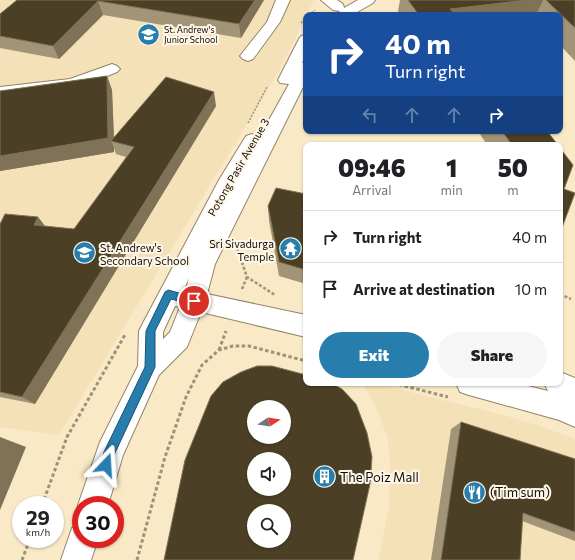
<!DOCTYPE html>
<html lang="en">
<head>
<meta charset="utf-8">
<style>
  body { margin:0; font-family:Commissioner,sans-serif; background:#f6f6f6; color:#202124; height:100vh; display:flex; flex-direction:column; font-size:15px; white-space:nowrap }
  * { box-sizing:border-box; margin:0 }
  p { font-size:13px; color:#757577 }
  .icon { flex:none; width:22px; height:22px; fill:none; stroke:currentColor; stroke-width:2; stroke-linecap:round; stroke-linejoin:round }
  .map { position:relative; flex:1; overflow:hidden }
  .panel { position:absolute; left:303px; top:142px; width:260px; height:244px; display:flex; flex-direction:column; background:#fff; border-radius:8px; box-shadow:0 1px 3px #0004 }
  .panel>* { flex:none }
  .banner { position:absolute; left:303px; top:12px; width:260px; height:122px; border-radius:8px; box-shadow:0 1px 3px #0004; background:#1a4fa0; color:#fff; overflow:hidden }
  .needle { width:26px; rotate:78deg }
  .buttons { position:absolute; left:247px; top:400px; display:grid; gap:8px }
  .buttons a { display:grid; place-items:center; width:44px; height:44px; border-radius:50%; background:#fff; box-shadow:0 1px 3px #0004; font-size:20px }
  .speed { position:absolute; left:12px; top:496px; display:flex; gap:8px; font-size:20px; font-weight:700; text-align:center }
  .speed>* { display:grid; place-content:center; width:52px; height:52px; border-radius:50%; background:#fff; box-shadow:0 1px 3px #0004; line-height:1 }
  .speed small { font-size:10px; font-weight:400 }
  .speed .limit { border:6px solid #d22; background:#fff; color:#111 }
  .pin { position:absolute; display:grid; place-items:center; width:34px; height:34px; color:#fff; margin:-17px; border:2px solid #fff; border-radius:50%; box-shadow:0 1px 4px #0007 }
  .me { position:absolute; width:44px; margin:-22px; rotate:20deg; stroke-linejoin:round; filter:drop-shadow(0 0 3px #0008) }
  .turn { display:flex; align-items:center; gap:14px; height:84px; padding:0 16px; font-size:18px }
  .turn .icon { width:52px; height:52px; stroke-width:2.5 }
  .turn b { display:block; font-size:28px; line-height:34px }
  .lanes { display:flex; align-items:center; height:38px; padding:0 16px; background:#0003; justify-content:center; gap:20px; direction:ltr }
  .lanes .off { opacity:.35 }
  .eta { display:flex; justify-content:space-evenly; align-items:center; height:68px; text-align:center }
  .eta b { font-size:24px; font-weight:800; line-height:28px }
  .action { display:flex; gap:8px; margin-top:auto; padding:8px 16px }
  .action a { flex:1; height:46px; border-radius:24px; background:#277ead; color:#fff; font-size:16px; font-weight:800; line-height:46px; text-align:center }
  .action a+a { background:#f6f6f6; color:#202124 }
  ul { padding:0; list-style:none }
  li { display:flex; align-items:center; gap:12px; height:52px; padding:0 16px; border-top:1px solid #e0e0e0 }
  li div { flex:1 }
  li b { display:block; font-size:15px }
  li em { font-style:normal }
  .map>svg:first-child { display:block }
  .built { fill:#f4e1b7 }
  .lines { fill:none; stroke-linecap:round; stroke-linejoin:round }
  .minor-casing { stroke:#928465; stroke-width:2 }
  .path-far2 { stroke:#9d9279; stroke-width:1.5; stroke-dasharray:2 1.5; stroke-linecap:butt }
  .path-far1 { stroke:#9d9279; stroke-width:2.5; stroke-dasharray:3 2; stroke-linecap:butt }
  .path { stroke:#9d9279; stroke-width:3; stroke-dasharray:3.5 2.5; stroke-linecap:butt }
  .minor { fill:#fff; fill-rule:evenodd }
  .wall { fill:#a29476 }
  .shaded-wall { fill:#7f7256 }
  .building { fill:#4b3f25; stroke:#7f7256; fill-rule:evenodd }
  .route { fill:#277ead; stroke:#195270 }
  .labels { text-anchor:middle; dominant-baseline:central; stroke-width:4; stroke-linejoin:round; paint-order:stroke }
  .far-poi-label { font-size:9px; fill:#120d03; stroke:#fef7ea; text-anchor:start }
  .street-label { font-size:11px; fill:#120d03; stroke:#fef7ea }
  .poi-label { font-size:11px; fill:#120d03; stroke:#fef7ea; text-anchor:end }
  .near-poi-label { font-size:13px; fill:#120d03; stroke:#fef7ea; text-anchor:start }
</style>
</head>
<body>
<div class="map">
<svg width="575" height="560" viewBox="0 0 575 560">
  <rect width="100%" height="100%" fill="#f9e9c7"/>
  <g class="built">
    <path d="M0,0H314L279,71L59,435L0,427Z"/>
    <path d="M361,383H374L503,415L543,427L575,439V560H378L389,507L390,459L388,440L379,414L372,398Z"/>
  </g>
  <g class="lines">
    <defs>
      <g id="minor">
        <path d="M276,0H290L280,22L253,59L248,61L243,59L240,56L267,22Z"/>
        <path d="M321,0H337L343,4L344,8L358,0H375L373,3L352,15H335L340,11L333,10Z"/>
        <path d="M306,35V54L302,63L306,62V81L215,264L207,294L306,315V337L201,312L187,347L159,375L123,455L108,505H81V511L78,505L100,442L138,366L139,331L143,323L219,180L246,136L252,134L259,138L289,84L280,83L278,80L299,39L301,36ZM189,278L186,289H184ZM175,306L180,307L170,332L163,339V332Z"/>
        <path d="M112,64L117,66L120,69L117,72L90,83L70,88L0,97V87L70,79Z"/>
        <path d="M560,372L575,378V427L559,420L469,395L460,392L456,383H516L548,391L544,383H560Z"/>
        <path d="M81,525V539H98L91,560H61L72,528Z"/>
      </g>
    </defs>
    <use href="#minor" class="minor-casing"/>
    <g class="path-far2">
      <path d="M309,15L315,10"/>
      <path d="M301,23L306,18"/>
      <path d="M248,123L267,87"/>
    </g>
    <g class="path-far1">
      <path d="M237,248L247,277L275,295"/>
      <path d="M242,289L247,277"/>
      <path d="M560,294L571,299"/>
    </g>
    <g class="path">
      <path d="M219,350L226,331"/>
      <path d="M393,383L448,397"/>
      <path d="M42,505L67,437L126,333"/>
      <path d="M22,560L30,539"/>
      <path d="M137,560L165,457L186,397L202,365L219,350L233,346H249L306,361"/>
    </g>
    <use href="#minor" class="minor"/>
  </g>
  <g class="wall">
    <path d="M17,0H264L241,38L103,15L59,59L0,48V14Z"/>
    <path d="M400,0H575V61L560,45V15H400L398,11Z"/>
    <path d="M107,76L112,90L114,137L216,106L35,404L0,397V224L38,217L45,226L74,229L126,157L116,154L114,148V152L0,171V91Z"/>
    <path d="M478,131H547L558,145H487Z"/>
    <path d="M306,194V284L279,276L269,221L268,206Z"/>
    <path d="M461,422L575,459V541L522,521L520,560H431L451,429Z"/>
  </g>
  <g class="shaded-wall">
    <path d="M255,0H264L241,38L239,24Z"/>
    <path d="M527,0H543L536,15H448L450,9Z"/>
    <path d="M98,1L103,15L59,59L53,46Z"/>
    <path d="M107,76L112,90L114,142L111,141L114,148V152L0,171V156Z"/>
    <path d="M214,92L216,106L35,404L22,397Z"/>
    <path d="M38,217L48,230L34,225Z"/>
    <path d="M0,437L26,447L0,510Z"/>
  </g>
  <g class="building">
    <path d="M17,0H255L239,24L98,1L53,46L0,36V14Z"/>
    <path d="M408,0H527L450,9L455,15H419Z"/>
    <path d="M546,0H575V28Z"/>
    <path d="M107,76L108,138L0,156V91Z"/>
    <path d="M166,77L214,92L22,397L0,392V224L5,214L38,217L34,225L74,229L134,147L111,141Z"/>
    <path d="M502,131H547L558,145H512Z"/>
    <path d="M560,148L573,165L564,189L575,193L560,233Z"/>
    <path d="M276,188L306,194V270L279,262L268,206Z"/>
    <path d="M257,366H272L306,375V383H331L342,389L356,404L367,433L372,457L370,484L353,560H164L185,460L211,396L223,382L241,372ZM254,407H284V437H254ZM254,459H284V489H254ZM254,511H284V541H254Z"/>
    <path d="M461,422L575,459V532L523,513L520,560H441Z"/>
  </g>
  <path class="route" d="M168,290L194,297L198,298L199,301L198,304L194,305L171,299L155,331V367L115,453L110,469L106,471L102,469L100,465L104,452L145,367L146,331L165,292Z"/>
  <defs>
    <symbol id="school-disc" viewBox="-11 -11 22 22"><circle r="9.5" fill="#277ead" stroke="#fef7ea"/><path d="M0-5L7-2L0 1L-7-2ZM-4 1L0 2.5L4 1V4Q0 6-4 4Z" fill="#fff"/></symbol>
    <symbol id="temple-disc" viewBox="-11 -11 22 22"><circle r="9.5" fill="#277ead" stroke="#fef7ea"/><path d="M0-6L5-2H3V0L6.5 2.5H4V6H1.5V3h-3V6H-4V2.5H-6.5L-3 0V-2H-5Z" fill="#fff"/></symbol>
    <symbol id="building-disc" viewBox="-11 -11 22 22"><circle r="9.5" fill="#277ead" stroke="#fef7ea"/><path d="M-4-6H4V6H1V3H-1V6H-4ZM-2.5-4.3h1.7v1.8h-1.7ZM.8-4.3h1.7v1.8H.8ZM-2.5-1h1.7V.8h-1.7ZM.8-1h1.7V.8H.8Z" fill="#fff"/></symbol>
    <symbol id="restaurant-disc" viewBox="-11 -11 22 22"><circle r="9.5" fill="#277ead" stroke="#fef7ea"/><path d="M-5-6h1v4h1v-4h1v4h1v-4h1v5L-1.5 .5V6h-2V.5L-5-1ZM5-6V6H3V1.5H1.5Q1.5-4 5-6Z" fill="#fff"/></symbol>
  </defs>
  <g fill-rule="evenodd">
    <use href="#school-disc" x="136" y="22" width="25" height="25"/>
    <use href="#temple-disc" x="278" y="236" width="25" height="25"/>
    <use href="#school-disc" x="72" y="240" width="25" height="25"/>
    <use href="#building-disc" x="312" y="464" width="25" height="25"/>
    <use href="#restaurant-disc" x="462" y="480" width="25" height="25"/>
  </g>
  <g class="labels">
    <g class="far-poi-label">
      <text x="164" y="29">St. Andrew's<tspan x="164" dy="10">Junior School</tspan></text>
    </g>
    <g class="street-label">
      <text transform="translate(238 167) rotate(-60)">Potong Pasir Avenue 3</text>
    </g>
    <g class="poi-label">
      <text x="274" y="243">Sri Sivadurga<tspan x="274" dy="13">Temple</tspan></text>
      <text x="100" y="247" text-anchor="start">St. Andrew's<tspan x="100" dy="13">Secondary School</tspan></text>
    </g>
    <g class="near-poi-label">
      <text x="340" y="477">The Poiz Mall</text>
      <text x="490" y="492">(Tim sum)</text>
    </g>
  </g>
</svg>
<div class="buttons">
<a><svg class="needle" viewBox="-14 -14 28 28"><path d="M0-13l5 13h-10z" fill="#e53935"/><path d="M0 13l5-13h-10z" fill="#757577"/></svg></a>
<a><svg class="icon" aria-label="sound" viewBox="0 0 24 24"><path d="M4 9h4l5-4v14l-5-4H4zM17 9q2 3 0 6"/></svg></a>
<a><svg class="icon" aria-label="search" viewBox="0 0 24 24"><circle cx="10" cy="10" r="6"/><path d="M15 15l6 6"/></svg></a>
</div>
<div class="speed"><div>29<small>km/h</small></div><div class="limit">30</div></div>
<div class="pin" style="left:194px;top:301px;background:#d93025"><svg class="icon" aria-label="arrive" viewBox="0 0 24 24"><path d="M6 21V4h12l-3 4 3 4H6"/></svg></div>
<svg class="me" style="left:106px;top:465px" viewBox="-20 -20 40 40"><path d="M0-17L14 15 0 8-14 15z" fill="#277ead" stroke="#fff" stroke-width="4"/></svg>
<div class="banner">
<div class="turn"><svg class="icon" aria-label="right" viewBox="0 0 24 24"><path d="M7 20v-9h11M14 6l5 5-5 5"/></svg><div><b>40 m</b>Turn right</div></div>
<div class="lanes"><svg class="icon off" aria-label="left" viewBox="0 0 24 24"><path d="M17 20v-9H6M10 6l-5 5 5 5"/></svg><svg class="icon off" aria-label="ahead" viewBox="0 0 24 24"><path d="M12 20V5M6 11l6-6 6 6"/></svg><svg class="icon off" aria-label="ahead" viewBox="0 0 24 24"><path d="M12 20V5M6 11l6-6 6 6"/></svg><svg class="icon" aria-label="right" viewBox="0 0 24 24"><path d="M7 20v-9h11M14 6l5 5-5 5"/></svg></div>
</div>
<section class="panel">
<div class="eta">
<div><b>09:46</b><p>Arrival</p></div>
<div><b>1</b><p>min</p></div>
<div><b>50</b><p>m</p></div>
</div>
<ul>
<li><svg class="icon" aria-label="right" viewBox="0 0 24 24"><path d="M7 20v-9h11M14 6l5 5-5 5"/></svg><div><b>Turn right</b></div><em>40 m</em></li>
<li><svg class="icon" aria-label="arrive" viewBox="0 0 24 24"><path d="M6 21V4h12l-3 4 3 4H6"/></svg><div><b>Arrive at destination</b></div><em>10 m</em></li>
</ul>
<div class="action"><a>Exit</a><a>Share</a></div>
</section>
</div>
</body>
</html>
